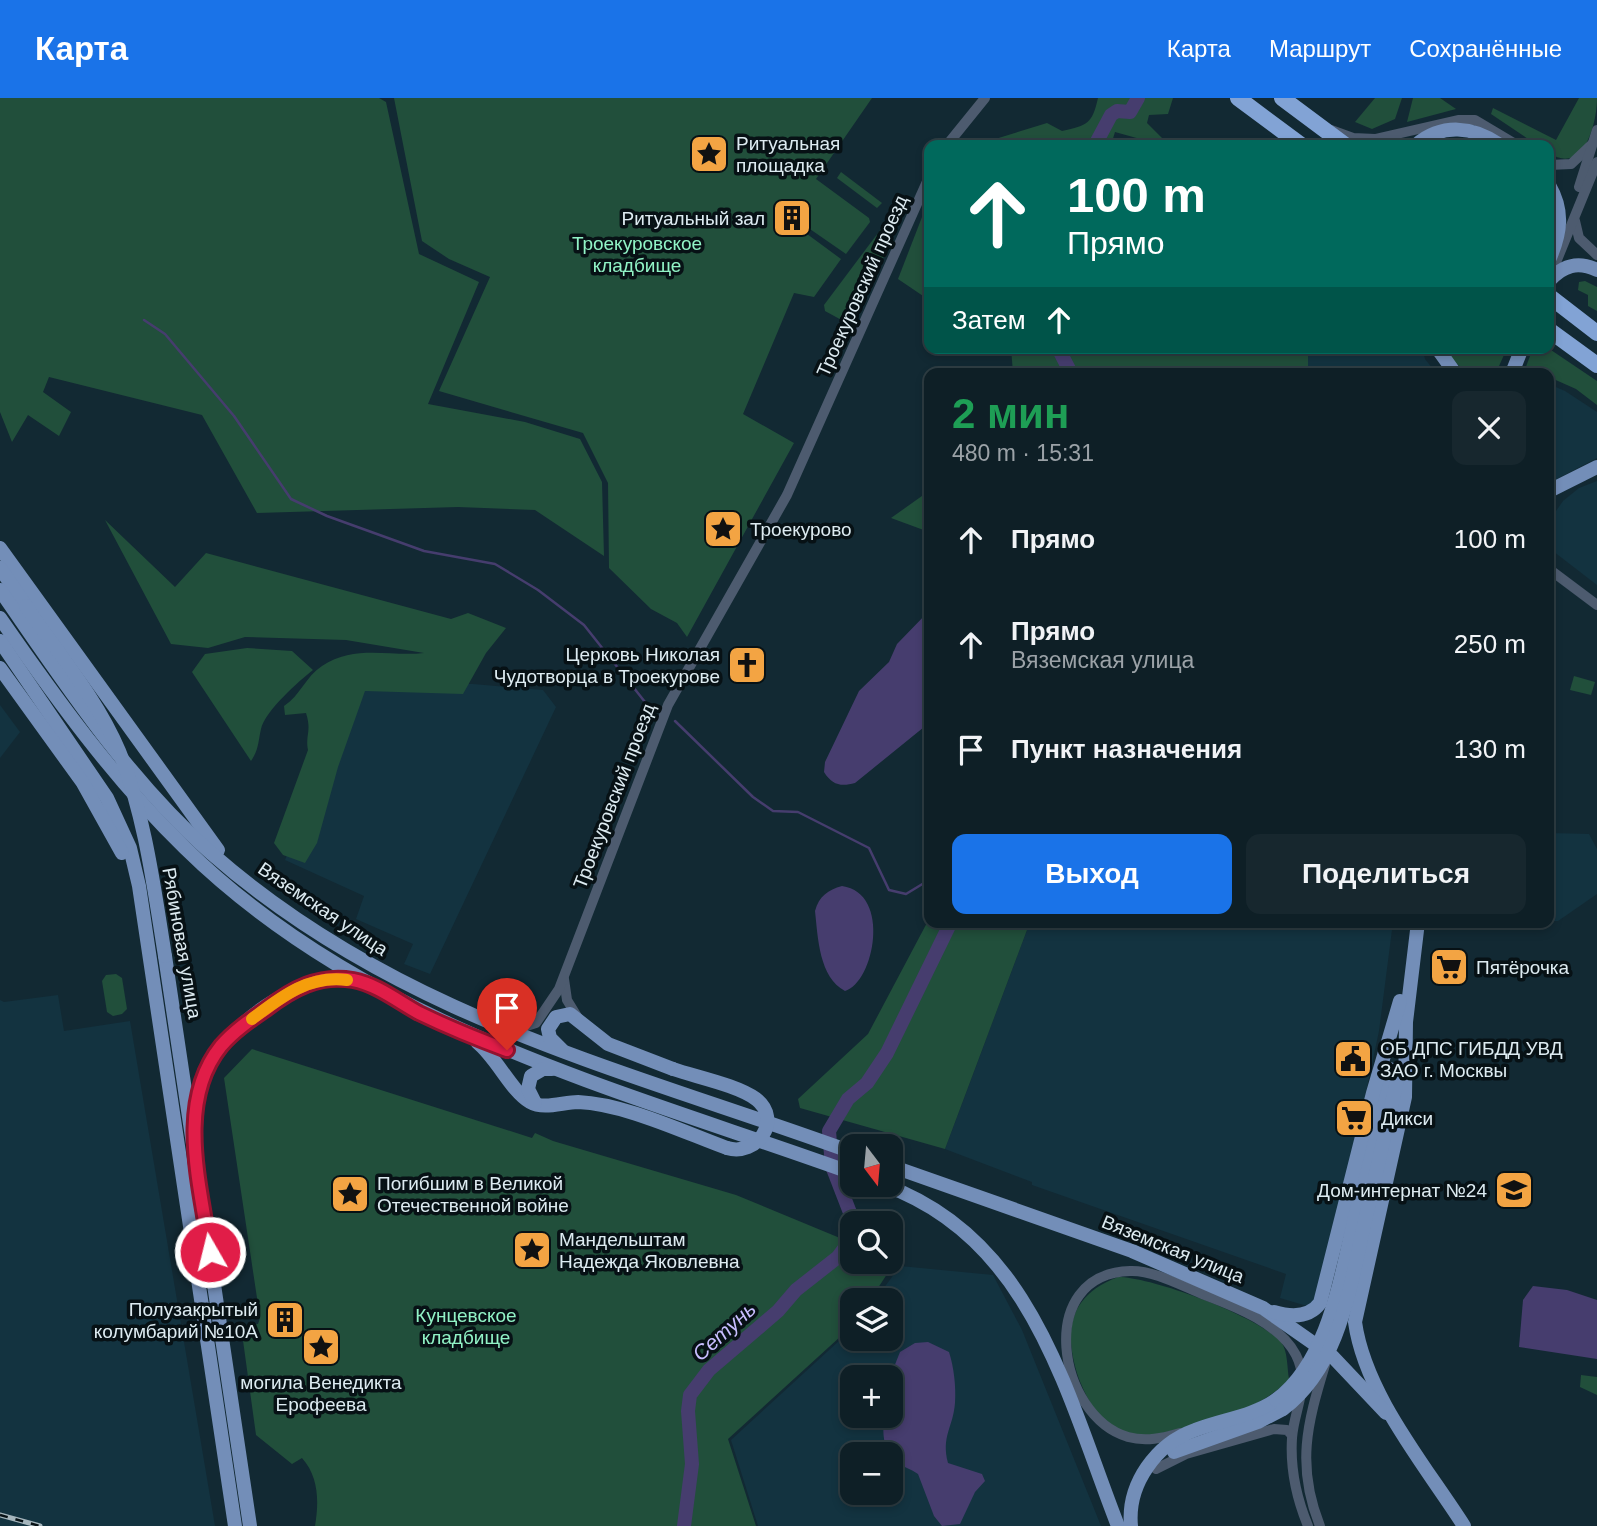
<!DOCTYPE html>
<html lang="ru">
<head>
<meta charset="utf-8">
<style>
  body { margin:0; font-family:Arial,sans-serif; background:#17272e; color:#f1f3f6; height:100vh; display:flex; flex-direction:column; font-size:26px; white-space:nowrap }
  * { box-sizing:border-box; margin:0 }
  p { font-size:23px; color:#9ba2a7 }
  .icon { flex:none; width:38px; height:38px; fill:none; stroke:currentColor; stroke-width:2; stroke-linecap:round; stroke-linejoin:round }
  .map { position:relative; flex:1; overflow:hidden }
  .side { position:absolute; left:924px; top:270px; width:630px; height:560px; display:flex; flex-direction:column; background:#0e1f26; border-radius:14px; box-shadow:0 4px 10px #0003,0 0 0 2px #2e3d43 }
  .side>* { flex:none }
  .hud { position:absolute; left:924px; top:42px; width:630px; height:214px; border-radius:14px; box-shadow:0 4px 10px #0003,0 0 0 2px #2e3d43; background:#00695c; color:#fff; overflow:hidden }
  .needle { width:46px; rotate:164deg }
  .controls { position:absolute; left:840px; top:1036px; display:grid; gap:14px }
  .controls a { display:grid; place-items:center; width:63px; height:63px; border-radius:14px; background:#0e1f26; box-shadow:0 4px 10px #0003,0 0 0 2px #2e3d43; font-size:35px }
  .pin { position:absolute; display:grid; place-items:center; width:60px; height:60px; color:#fff; margin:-72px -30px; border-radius:50% 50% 50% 0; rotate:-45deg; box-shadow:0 0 7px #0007 }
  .pin .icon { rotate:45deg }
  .me { position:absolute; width:77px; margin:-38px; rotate:352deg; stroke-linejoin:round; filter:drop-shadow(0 0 5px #0008) }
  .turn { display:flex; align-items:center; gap:24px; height:147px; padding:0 28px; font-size:32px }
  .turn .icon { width:91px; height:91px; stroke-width:2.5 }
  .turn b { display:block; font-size:49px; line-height:60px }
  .then { display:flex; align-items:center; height:66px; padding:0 28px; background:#0003; gap:14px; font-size:26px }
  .round { display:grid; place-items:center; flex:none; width:74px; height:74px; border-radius:14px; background:#17272e }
  .headline { display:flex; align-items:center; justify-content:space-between; height:119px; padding:0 28px }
  h1 { font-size:42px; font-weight:700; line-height:52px; color:#1e9e55 }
  .cta { display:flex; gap:14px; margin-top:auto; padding:14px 28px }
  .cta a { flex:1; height:80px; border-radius:14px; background:#1a73e8; color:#fff; font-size:28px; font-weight:700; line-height:80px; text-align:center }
  .cta a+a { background:#17272e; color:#f1f3f6 }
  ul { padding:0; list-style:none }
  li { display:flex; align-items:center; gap:21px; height:105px; padding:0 28px }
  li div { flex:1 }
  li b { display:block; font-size:26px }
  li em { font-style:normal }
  header { display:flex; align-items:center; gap:42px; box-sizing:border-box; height:98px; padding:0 35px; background:#1a73e8; color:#fff }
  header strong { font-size:33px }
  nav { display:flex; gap:38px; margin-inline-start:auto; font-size:24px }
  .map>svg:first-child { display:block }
  .built { fill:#133340; fill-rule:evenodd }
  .green { fill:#214f3b }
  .water { fill:#463d6e }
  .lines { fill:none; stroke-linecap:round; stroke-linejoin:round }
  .stream { stroke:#463d6e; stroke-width:2.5 }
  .river { stroke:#463d6e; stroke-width:14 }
  .minor { stroke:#4d5b6f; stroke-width:10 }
  .major { stroke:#738eb8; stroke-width:14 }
  .highway { stroke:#82a3d5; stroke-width:16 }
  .rail-casing { stroke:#a5b5bc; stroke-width:5 }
  .rail { stroke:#071115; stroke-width:2.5; stroke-dasharray:8; stroke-linecap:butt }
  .major-bridge { stroke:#738eb8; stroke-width:14 }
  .route-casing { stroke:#92132f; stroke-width:18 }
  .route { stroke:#e11d48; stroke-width:12 }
  .slow { stroke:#f59e0b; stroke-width:12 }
  .labels { text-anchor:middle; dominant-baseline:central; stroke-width:7; stroke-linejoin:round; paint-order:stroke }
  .poi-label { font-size:19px; fill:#ddebf1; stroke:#071115; text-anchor:start }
  .park-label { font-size:19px; fill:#91f3c6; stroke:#071115 }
  .street-label { font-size:19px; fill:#ddebf1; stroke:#071115 }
  .water-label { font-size:21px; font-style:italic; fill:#c8beff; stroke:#071115 }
</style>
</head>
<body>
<header>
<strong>Карта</strong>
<nav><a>Карта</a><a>Маршрут</a><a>Сохранённые</a></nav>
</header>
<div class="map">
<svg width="1597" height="1428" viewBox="0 0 1597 1428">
  <rect width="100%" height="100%" fill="#122933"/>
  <g class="built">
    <path d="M1308,250H1422L1425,261L1436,275H1308Z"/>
    <path d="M1549,286L1565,293L1597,314V360L1549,385Z"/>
    <path d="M1597,383V487L1549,450V423L1563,403L1579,390Z"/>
    <path d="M361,586H473L543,592L556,609L430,876L404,866L413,846L356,821L364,798L285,762Z"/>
    <path d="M0,607L20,634L0,660Z"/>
    <path d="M1549,735L1589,736L1597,751V796L1558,823H1549Z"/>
    <path d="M1030,824H1393L1379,933L1365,999V1019L1316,1204L1307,1208L1280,1200L1286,1176L1032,1087V1084L945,1051Z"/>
    <path d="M58,897L64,933L130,923L215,1428H0V902L4,904Z"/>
    <path d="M900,1168L993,1177L1022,1232L1101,1428H758L731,1342L852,1231V1241H891V1202H875ZM852,1279H891V1318H852ZM852,1356H891V1395H852Z"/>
  </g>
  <g class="green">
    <path d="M0,0H379L386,4L419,156L479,184L428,306L525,324L580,341L602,384L604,458L535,412L458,409L257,415L202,317L49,279L43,294L71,314L59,338L28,317L12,344L0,314Z"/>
    <path d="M394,0H872L816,81L869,120L870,124L846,156L807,129L803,133L841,161L814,199L794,195L743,316L794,345L687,539L677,525L651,511L609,470L608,385L583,335L439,293L490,179L449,161L422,143Z"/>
    <path d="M1098,0H1173L1168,16L1149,17L1147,25L1164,42L1158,46L1115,34L1111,47H976L1047,25L1062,33C1088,27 1092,26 1098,0Z"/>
    <path d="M1375,0H1402L1395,21L1372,31L1355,24Z"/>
    <path d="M1413,0H1440L1456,11L1407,24Z"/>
    <path d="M1579,0H1597C1597,25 1584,78 1549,55V47H1537L1491,16L1493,10L1556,42Z"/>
    <path d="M841,74L882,105L877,110L837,80Z"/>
    <path d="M929,101V202L898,181Z"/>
    <path d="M881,131L892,141L851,230L845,232L847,225L825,213L824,207Z"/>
    <path d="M1585,183L1597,189V213L1588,208V197L1578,192L1579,184Z"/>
    <path d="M1011,250H1308V275H1013Z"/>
    <path d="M1442,250H1507L1496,275H1466Z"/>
    <path d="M1533,250H1548L1597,283V307L1576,291L1549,279V275L1524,274Z"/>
    <path d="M929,393V434L891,420Z"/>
    <path d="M105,422L175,489L206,455L451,521L468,515L506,530L486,555L463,596L365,593L338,669L317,745L305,765L283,757L274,745L308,652C305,637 312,634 306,615L285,617L284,608C300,598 306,578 322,568C355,546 390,559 424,555L346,542L245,539L208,550L171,546Z"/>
    <path d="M247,550L292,553L313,572C299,583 265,613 261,631C258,644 259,651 251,663L192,574L205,556Z"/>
    <path d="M1574,578L1595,584L1591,597L1570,592Z"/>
    <path d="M929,821V824H1030L945,1051L800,1010L798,1001L868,936Z"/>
    <path d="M116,876L122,880L127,911L122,916L113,918L107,914L102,883L106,877Z"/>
    <path d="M252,951L532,1040L535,1035L553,1043L736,1097L852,1145V1164H895L870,1202H852V1228L728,1341L756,1428H315C319,1404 319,1379 302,1360L292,1366L256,1337L241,1228L258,1226L260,1220L224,980Z"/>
    <path d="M1118,1179C1152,1179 1258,1218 1281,1244C1288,1253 1287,1270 1289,1281C1257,1316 1200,1325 1155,1337C1142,1338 1125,1336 1113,1329C1096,1319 1086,1298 1079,1281C1063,1234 1068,1198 1118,1179Z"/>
    <path d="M1581,1277L1597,1279V1297L1580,1289Z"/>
  </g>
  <g class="water">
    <path d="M929,513V625L855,685C841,689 832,687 824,674L825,664L859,593L889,564L897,546Z"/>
    <path d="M842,788C892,795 874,885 845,893C819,879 818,840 815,813C819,798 828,792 842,788Z"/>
    <path d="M1533,1188L1567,1192L1597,1202V1261L1519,1249L1523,1202Z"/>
    <path d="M928,1244L949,1254C954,1270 956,1288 955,1305C953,1330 941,1338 948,1365L982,1376L985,1383L975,1394L960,1426L942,1428L934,1418L918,1376C911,1371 904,1369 897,1365C884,1356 881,1334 885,1318H891L890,1279L900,1254L915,1245Z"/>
  </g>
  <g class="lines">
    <g class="stream">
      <path d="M144,222L165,236L234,318L291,401L327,418L424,453L495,466L538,492L584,527L645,604"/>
      <path d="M675,623L753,699L773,713L798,714L869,750L889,792L906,796L929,782"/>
    </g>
    <g class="river">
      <path d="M1095,47L1111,17L1117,13L1130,14L1138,0"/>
      <path d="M1058,250L1071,275"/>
      <path d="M854,1125L832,1068L829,1033L848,1001L867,985L887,955L951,824"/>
      <path d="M684,1428L692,1366L688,1313L690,1297L709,1272L778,1213L796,1192L838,1159L852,1140"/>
    </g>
    <g class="minor">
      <path d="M1331,32L1353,40L1375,41L1458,22H1475L1517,47"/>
      <path d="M947,47L985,0"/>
      <path d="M1549,67L1571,66L1591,47"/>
      <path d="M1579,89L1597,32"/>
      <path d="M1575,123L1579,140L1597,157"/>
      <path d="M1550,179L1597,64"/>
      <path d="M1549,471L1597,507"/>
      <path d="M564,881L567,902L578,920"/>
      <path d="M511,933L536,925L559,891L668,607L787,397L929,79"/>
      <path d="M1180,1335C1163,1340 1146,1344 1128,1339C1057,1318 1034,1176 1130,1173C1154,1172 1182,1188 1205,1197C1237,1209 1280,1226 1296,1257C1311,1287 1294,1311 1292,1340C1290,1372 1296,1399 1308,1428"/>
      <path d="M1156,1371L1186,1356L1274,1331L1287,1332L1292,1337"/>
      <path d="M1320,1428C1296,1368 1307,1326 1325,1267"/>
    </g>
    <g class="major">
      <path d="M1416,47C1442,25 1473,28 1500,47"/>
      <path d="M1549,87C1564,113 1561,135 1549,162"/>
      <path d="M1549,183C1563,167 1578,163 1597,172"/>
      <path d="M1437,250L1455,275"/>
      <path d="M1512,275L1522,250"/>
      <path d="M1549,393L1597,369"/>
      <path d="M0,450L218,752"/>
      <path d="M0,470L26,508"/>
      <path d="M0,492C64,584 126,680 211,755C399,920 624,971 852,1054"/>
      <path d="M0,520C57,602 113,680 185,750C367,929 619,991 852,1075"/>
      <path d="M0,543L107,700L130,750L139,788L235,1428"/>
      <path d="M0,570L83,685L122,755"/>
      <path d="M1418,824L1406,924L1405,999L1355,1224C1365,1296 1425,1367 1464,1428"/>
      <path d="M165,858L250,1428"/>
      <path d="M477,944C497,960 511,993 530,1004C544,1012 563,1004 578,1004C625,1006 683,1034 727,1050"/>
      <path d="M562,952L550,940L548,931L556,919L570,916L608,946L673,971"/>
      <path d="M535,1005L528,991L531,978L543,971H552"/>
      <path d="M196,1022C197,1003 201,982 210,965C234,922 308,869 358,884"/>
      <path d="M891,1068L1132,1153L1263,1210L1333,1259L1386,1315"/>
      <path d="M884,1087C1032,1140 1066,1295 1118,1428"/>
      <path d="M1359,1103L1390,971"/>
      <path d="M1369,1106L1399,974"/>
      <path d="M1274,1214C1291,1219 1309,1220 1320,1205L1373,995L1400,903"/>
      <path d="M1174,1354L1258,1324L1283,1311"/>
      <path d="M1131,1428C1127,1386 1156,1346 1195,1332C1223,1321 1251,1319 1276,1302"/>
    </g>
    <g class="highway">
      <path d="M1238,0L1301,47"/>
      <path d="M1282,0L1345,47"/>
      <path d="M1549,198L1597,235"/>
      <path d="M1549,232L1597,267"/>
    </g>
    <defs>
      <path id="rail" d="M0,1417L40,1428"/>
    </defs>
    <use href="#rail" class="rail-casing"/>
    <use href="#rail" class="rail"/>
    <g class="major-bridge">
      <path d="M26,508C58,555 97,601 119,653C145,717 154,790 165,858"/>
      <path d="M673,971C696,979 737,987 756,1001C783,1022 757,1059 727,1050"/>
      <path d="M1276,1302C1332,1261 1342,1167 1359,1103"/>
      <path d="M1283,1311C1345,1264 1351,1176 1369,1106"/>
    </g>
  </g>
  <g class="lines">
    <defs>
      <path id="route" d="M210,1154C201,1089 175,1005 221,948C234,933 250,922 266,911C292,891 319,876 353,882C378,887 397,903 419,915C448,929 477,941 507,952"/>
    </defs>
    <use href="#route" class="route-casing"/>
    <use href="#route" class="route"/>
    <path class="slow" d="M252,921C281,899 308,877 347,882"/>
  </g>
  <defs>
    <symbol id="sight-square" viewBox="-11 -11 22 22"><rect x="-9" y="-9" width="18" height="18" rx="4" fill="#f3a443" stroke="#071115"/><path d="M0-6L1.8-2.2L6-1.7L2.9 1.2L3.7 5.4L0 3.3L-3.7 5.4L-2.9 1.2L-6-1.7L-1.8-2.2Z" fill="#111"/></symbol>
    <symbol id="building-square" viewBox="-11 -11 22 22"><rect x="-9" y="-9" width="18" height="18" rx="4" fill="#f3a443" stroke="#071115"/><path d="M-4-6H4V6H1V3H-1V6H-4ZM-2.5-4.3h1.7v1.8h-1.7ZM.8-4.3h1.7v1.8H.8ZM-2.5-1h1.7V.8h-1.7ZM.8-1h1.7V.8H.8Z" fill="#111"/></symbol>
    <symbol id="church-square" viewBox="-11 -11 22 22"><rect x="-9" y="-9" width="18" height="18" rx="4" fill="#f3a443" stroke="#071115"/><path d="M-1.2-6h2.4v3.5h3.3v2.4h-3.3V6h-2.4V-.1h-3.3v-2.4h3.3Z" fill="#111"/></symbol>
    <symbol id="supermarket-square" viewBox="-11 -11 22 22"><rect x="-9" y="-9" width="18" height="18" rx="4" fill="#f3a443" stroke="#071115"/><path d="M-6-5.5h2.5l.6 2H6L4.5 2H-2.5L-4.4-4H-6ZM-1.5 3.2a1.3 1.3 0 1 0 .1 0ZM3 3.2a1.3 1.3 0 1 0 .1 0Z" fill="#111"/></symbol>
    <symbol id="civic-square" viewBox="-11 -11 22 22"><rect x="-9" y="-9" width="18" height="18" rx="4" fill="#f3a443" stroke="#071115"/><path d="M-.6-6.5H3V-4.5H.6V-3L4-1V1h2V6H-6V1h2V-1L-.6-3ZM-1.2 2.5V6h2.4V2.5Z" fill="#111"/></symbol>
    <symbol id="school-square" viewBox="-11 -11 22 22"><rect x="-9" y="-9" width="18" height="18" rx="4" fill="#f3a443" stroke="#071115"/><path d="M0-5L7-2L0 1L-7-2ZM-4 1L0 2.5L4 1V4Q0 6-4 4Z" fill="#111"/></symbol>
  </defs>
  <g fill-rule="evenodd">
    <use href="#sight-square" x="687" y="34" width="44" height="44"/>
    <use href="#building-square" x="770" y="98" width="44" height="44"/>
    <use href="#sight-square" x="701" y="409" width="44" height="44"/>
    <use href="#church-square" x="725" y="545" width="44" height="44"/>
    <use href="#supermarket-square" x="1427" y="847" width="44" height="44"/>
    <use href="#civic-square" x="1331" y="939" width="44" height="44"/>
    <use href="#supermarket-square" x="1332" y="998" width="44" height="44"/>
    <use href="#school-square" x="1492" y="1070" width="44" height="44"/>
    <use href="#sight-square" x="328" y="1074" width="44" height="44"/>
    <use href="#sight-square" x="510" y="1130" width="44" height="44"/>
    <use href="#building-square" x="263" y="1200" width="44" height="44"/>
    <use href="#sight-square" x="299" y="1227" width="44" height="44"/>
  </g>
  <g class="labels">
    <g class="poi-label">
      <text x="736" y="45">Ритуальная<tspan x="736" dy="22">площадка</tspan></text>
      <text x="765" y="120" text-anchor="end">Ритуальный зал</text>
      <text x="750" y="431">Троекурово</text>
      <text x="720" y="556" text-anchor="end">Церковь Николая<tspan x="720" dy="22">Чудотворца в Троекурове</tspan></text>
      <text x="1476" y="869">Пятёрочка</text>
      <text x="1380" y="950">ОБ ДПС ГИБДД УВД<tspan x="1380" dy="22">ЗАО г. Москвы</tspan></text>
      <text x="1381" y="1020">Дикси</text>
      <text x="377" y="1085">Погибшим в Великой<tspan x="377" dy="22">Отечественной войне</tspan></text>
      <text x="1487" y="1092" text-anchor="end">Дом-интернат №24</text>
      <text x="559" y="1141">Мандельштам<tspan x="559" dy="22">Надежда Яковлевна</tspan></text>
      <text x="258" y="1211" text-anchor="end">Полузакрытый<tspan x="258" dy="22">колумбарий №10А</tspan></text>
      <text x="321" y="1284" text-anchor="middle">могила Венедикта<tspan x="321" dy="22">Ерофеева</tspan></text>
    </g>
    <g class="park-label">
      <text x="637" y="145">Троекуровское<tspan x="637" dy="22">кладбище</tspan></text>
      <text x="466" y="1217">Кунцевское<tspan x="466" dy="22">кладбище</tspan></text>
    </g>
    <g class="street-label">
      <text transform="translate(862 188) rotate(-66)">Троекуровский проезд</text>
      <text transform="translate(614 698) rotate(-69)">Троекуровский проезд</text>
      <text transform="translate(323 811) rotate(34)">Вяземская улица</text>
      <text transform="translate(182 845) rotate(80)">Рябиновая улица</text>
      <text transform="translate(1173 1151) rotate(22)">Вяземская улица</text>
    </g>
    <g class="water-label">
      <text transform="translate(724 1233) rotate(-42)">Сетунь</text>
    </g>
  </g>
</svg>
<div class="controls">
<a><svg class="needle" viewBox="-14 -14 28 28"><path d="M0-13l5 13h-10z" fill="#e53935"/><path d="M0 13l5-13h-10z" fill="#9ba2a7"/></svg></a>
<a><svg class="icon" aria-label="search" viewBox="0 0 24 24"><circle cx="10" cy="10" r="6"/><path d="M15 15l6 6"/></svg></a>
<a><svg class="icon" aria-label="layers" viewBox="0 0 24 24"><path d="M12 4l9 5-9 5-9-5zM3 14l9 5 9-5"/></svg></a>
<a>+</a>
<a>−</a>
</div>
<div class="pin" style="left:507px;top:952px;background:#d93025"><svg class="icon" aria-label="arrive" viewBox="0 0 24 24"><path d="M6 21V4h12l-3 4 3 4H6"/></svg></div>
<svg class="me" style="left:210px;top:1154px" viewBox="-20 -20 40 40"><circle r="17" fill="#e11d48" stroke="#fff" stroke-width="3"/><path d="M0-11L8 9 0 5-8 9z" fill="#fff"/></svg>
<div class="hud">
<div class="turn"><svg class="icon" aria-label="ahead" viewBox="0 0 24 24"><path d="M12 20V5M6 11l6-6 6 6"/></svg><div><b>100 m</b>Прямо</div></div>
<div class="then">Затем<svg class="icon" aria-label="ahead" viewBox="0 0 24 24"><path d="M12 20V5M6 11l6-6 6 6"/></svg></div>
</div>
<section class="side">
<div class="headline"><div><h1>2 мин</h1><p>480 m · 15:31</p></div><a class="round"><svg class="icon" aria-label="close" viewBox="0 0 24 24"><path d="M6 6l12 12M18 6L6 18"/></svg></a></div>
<ul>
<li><svg class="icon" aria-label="ahead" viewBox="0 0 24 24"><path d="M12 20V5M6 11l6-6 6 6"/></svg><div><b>Прямо</b></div><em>100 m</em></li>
<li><svg class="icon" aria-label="ahead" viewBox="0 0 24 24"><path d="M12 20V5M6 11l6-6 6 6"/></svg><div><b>Прямо</b><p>Вяземская улица</p></div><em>250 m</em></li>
<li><svg class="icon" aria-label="arrive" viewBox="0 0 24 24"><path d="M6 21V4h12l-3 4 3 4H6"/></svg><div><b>Пункт назначения</b></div><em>130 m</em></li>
</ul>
<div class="cta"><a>Выход</a><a>Поделиться</a></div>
</section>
</div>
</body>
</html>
